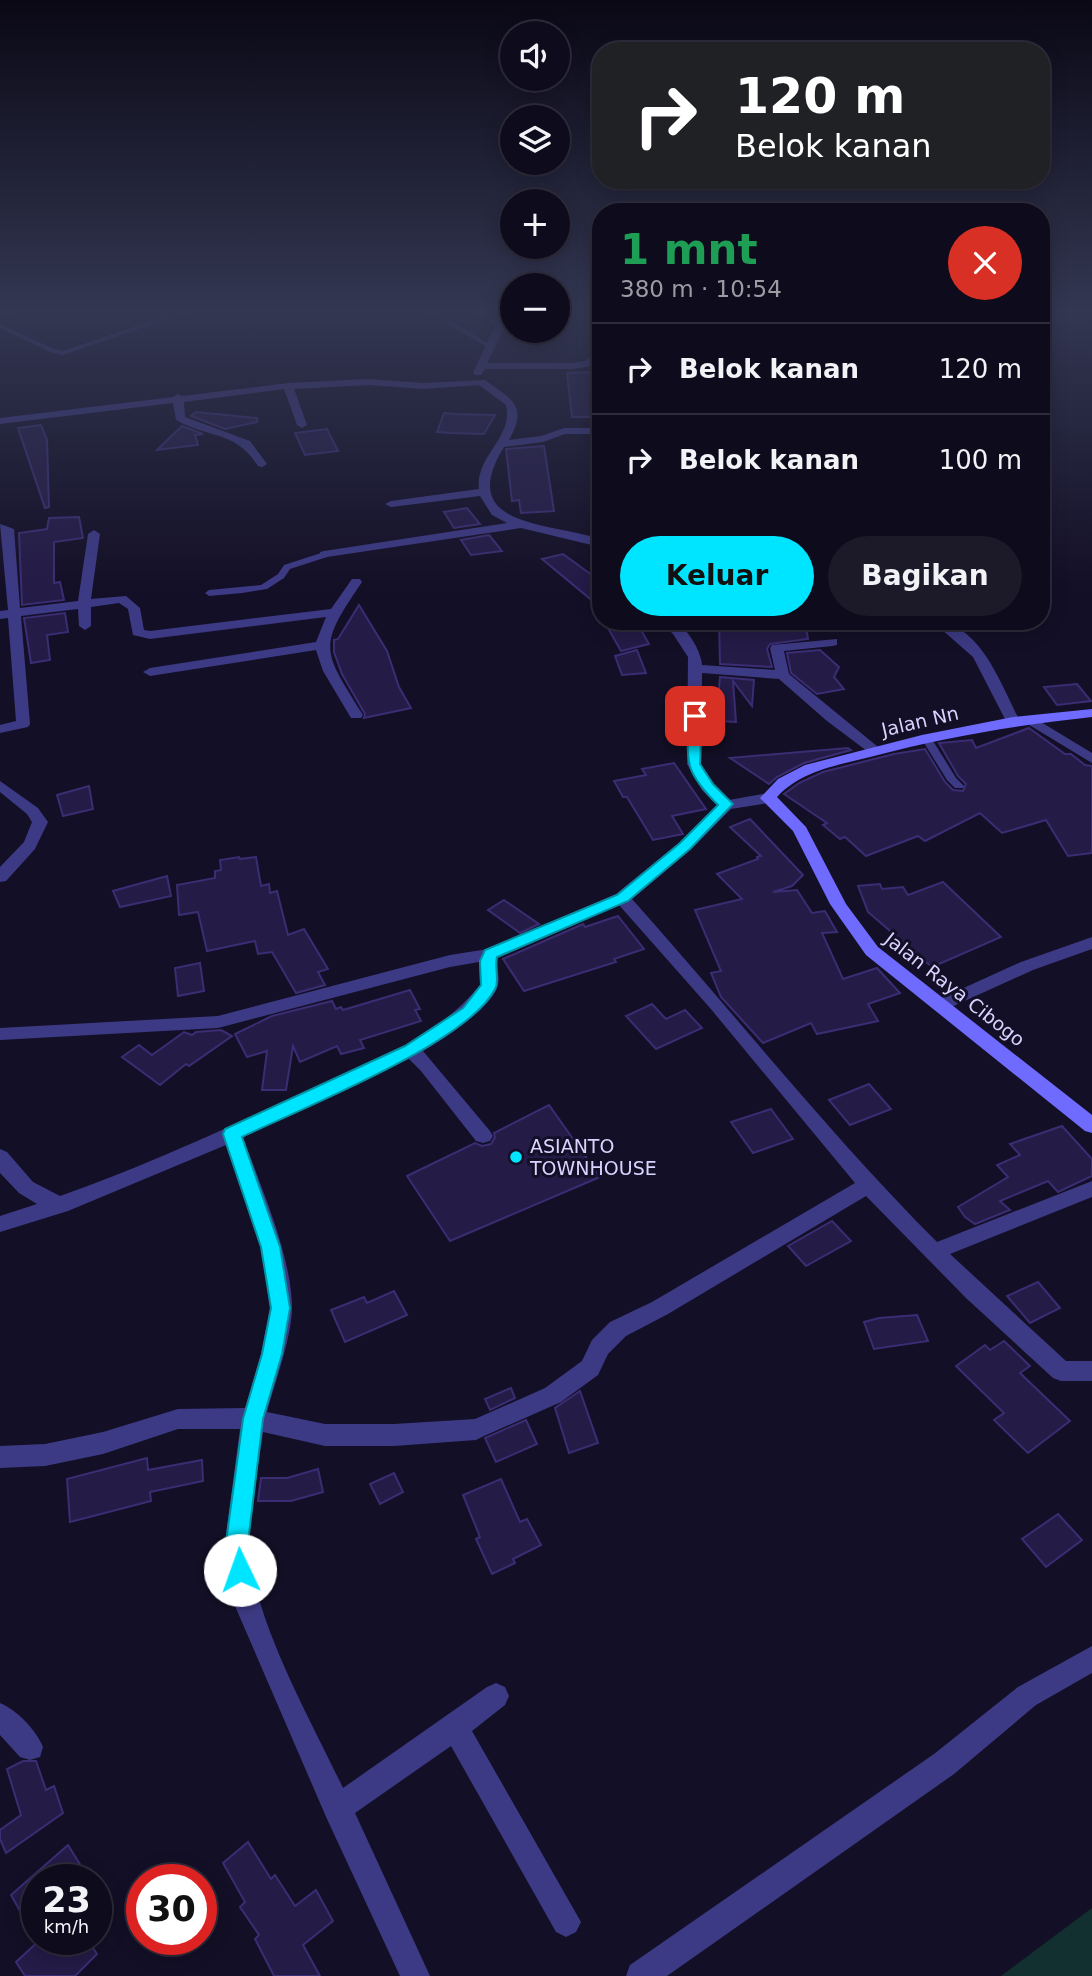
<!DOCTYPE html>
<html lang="id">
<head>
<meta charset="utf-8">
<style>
  body { margin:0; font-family:"DejaVu Sans",sans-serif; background:#1c1929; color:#f1f3f6; height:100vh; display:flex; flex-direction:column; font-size:26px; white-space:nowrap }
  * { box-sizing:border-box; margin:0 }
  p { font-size:23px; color:#9b9ba3 }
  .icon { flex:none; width:38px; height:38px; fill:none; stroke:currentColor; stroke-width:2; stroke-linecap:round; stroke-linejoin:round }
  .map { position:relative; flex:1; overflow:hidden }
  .sheet { position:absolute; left:592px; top:203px; width:458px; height:427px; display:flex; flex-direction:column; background:#0e0b1c; border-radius:28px; box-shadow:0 4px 18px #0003,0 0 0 2px #2e2b3b }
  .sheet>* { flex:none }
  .hud { position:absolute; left:592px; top:42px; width:458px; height:147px; border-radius:28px; box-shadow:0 4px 18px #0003,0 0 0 2px #2e2b3b; background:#202124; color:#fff; overflow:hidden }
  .buttons { position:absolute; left:500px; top:21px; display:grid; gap:14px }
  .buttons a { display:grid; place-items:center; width:70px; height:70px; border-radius:50%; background:#0e0b1c; box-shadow:0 4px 18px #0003,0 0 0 2px #2e2b3b; font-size:35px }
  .speed { position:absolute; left:21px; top:1864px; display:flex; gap:14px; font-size:35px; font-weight:700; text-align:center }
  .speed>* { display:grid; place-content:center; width:91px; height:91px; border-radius:50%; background:#0e0b1c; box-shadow:0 4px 18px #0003,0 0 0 2px #2e2b3b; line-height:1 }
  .speed small { font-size:18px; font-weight:400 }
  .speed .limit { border:10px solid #d22; background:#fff; color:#111 }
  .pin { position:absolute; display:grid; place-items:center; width:60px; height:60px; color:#fff; margin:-30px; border-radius:14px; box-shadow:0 4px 10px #0006 }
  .me { position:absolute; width:77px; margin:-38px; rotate:357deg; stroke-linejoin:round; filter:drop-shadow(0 0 5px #0008) }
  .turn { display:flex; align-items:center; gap:24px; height:147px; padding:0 28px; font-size:32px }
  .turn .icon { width:91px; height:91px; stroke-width:2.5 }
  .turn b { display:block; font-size:49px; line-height:60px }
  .round { display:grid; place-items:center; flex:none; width:74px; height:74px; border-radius:37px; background:#1c1929 }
  .headline { display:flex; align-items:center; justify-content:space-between; height:119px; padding:0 28px }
  h1 { font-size:42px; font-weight:600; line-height:52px; color:#1e9e55 }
  .cta { display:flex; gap:14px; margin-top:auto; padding:14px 28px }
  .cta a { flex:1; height:80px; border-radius:42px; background:#00e5ff; color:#111; font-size:28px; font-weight:600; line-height:80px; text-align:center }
  .cta a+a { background:#1c1929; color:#f1f3f6 }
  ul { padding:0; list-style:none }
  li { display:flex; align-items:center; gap:21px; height:91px; padding:0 28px; border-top:2px solid #2e2b3b }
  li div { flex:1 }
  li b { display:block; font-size:26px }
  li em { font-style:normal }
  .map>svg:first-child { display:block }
  .green { fill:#12302f }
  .building { fill:#241b47; stroke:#3b2d73; stroke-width:2 }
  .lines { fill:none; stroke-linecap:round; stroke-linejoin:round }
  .lane { fill:#3d3a85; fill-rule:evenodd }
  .street { fill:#3d3a85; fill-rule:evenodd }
  .secondary { fill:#6f6bff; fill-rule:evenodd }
  .route { fill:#00e5ff; stroke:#0095a6; stroke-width:2 }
  .poi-dot { fill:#00e5ff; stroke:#130f26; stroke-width:2.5 }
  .labels { text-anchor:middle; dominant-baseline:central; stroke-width:6; stroke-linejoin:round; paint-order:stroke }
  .street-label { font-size:19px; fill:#d9d4ff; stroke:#130f26 }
  .poi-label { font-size:19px; fill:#d9d4ff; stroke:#130f26; text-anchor:start }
</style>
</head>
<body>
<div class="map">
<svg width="1092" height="1976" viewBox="0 0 1092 1976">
  <rect width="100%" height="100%" fill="#130f26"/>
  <path class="green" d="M1092,1908V1976H1001Z"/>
  <g class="building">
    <path d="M600,372V417H572L567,373Z"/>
    <path d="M196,412L257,418V422L225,429L191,416Z"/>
    <path d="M444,413L457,414L495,415L484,434L450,433L437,432Z"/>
    <path d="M41,425L47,440L49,507L45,508L18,428Z"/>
    <path d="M182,426L203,434L195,435L198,445L157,450Z"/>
    <path d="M327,429L338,451L305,455L295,433Z"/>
    <path d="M544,446L554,511L521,513L519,500L512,501L506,449Z"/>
    <path d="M467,508L480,524L454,528L444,512Z"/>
    <path d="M79,517L83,538L54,542V583L60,582L64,600L22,605L19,533L47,529L49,518Z"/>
    <path d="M489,535L502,551L471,555L461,540Z"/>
    <path d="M563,554L600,581V607L542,559Z"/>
    <path d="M359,605L387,651L399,687L411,708L364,718L365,714L342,674L334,652V640L338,639Z"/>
    <path d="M65,613L68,632L47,635L50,660L31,663L24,618Z"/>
    <path d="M604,621H636L649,644L621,651Z"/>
    <path d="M719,621H805L808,639L770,644L767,649L772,667L720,664Z"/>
    <path d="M637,650L646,673L622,675L615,656Z"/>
    <path d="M820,650L839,667L834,677L844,689L817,694L791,673L787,653Z"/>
    <path d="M720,677L754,680L752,706L733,681L736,722L716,721Z"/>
    <path d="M1077,684L1091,701L1057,705L1044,687Z"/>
    <path d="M1029,728L1065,754H1071L1085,765L1092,766V853L1068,856L1046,820L1002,833L980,813L925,841L918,836L866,856L845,837L840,839L823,825L827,823L784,794L799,783L823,772L894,754L925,749L945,782L953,790L963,791L966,784L958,776L939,743L972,740L976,748Z"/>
    <path d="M848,748L851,750L804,763L777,777L769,784L730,758Z"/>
    <path d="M674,763L706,809L672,816L683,834L653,840L627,797H623L614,781L646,775L642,769Z"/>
    <path d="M89,786L93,809L63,816L57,795Z"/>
    <path d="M750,819L803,875L792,886L773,892L797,890L812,913L825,911L837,932L822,933L843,979L877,968L900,993L868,1004L878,1021L817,1034L811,1023L763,1043L721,997L711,973L721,971L695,910L742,899L717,874L758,859L757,857L761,856L730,827Z"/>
    <path d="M239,857L240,859L256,857L261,886L269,884L270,893L277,891L288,935L304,929L328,969L318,972L325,985L296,993L272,952L258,954L255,941L207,951L198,912L179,915L177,885L215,878V871L221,870L220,860Z"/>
    <path d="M167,876L171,896L120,907L113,891Z"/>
    <path d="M943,882L1001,937L932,967L868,912L858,886L880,884L882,889L903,887L908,895Z"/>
    <path d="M504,900L539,924L520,933L488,910Z"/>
    <path d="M618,916L644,949L614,959L616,962L524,991L503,959L583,924L585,927Z"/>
    <path d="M200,963L204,991L178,996L175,968Z"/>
    <path d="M410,990L420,1009L415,1010L421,1021L360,1040L364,1048L341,1054L337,1046L300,1062L293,1046L286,1090H262L267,1051L247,1057L235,1034L272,1016L332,1001L336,1009L341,1007L343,1010Z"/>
    <path d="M652,1004L666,1019L685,1010L702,1028L656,1049L626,1016Z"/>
    <path d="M221,1030L232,1036L189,1066L186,1064L160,1085L122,1057L139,1045L152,1055L184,1032L192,1035L196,1032Z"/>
    <path d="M869,1084L891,1109L850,1125L829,1100Z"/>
    <path d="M549,1105L600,1177L450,1241L407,1176L475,1143L482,1146L491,1144L495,1137L494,1133Z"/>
    <path d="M771,1109L793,1139L753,1153L731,1122Z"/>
    <path d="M1062,1126L1092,1159V1176L1058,1192L1048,1181L1000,1201L1010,1210L975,1224L965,1217L958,1207L1008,1177L997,1165L1020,1155L1010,1144Z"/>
    <path d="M832,1221L851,1241L806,1266L788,1246Z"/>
    <path d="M1038,1282L1060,1308L1030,1323L1007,1296Z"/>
    <path d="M394,1291L407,1315L345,1342L331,1310L364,1297L367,1303Z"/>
    <path d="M917,1315L928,1341L874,1349L864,1322L879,1318Z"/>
    <path d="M1004,1341L1030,1366L1020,1373L1070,1421L1028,1453L994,1420L1004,1413L956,1366L985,1345L990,1350Z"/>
    <path d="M511,1388L515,1398L490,1410L485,1399Z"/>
    <path d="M580,1391L598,1443L569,1453L555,1408Z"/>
    <path d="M526,1420L537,1444L496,1462L485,1438Z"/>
    <path d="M147,1458L148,1470L202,1460L203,1481L150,1492L151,1501L70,1522L67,1479Z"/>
    <path d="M318,1469L323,1492L291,1501H258L261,1478H287Z"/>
    <path d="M394,1473L403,1492L380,1504L370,1484Z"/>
    <path d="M501,1479L520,1522L527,1519L541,1545L513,1559L515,1563L492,1574L476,1539L480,1537L463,1495Z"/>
    <path d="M1058,1514L1082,1540L1046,1567L1022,1539Z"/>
    <path d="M23,1761H36L46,1790L54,1786L63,1813L6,1853L0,1839V1830L21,1815L7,1769Z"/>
    <path d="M248,1842L271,1879L275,1875L295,1906L316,1890L333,1921L303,1945L320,1976H274L255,1939L259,1935L240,1907L245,1902L223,1863Z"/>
    <path d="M68,1845L83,1869L71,1880H37V1909L25,1920L11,1895Z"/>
    <path d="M41,1939H87L97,1954L75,1976H25L16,1962Z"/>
  </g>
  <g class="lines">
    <g class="lane">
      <path d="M13,310H23L0,318V314Z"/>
      <path d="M184,310H194L63,355L50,352L0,328V324L54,349L63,351Z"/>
      <path d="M424,310H432L494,347L489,348Z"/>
      <path d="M324,552L327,553V557L290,569L284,578L267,589L242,593L209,596L205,593L209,590L261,585L278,574L284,565Z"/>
      <path d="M926,735L930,736L956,778L964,786L963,788H955L947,780L921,738Z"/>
    </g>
    <g class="street">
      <path d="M474,310C490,310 495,315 504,328L487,363H573L585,361L600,351V359L591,366L573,369H485L481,375H475L473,373L494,328L489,319Z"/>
      <path d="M369,379L423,383L485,380C511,399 529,405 509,440L541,436L564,428H600V434H565L543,442L504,447C454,528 550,522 600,539V547L521,528L320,558V552L324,551L507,523L492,515L480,496L391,507L385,504L391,501L479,489C475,456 514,437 506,405L479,385L423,389L369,385L294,389L307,425L302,428L297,425L284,389L184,402L185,417L250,441L267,464L262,467L258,466C235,430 210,439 176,420L173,403L0,424V418L173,397L178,394L182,396L288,383Z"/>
      <path d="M0,524L14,529L20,608L78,601L88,534L94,530L100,534L91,599L126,596L140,608L144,630L150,631L331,609L352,579H360L362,582C317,648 322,649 363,715L361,718H351L323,671L316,650L150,676L143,672L150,668L316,642L326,617L150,639L133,635L128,609L119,603L91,607V626L85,630L79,626L78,609L21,616L30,724L28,727L0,733V725L16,721L8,618L0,619V611L8,610Z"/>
      <path d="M660,621C664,621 668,620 672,621C686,624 702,653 702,665L775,670L770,648L772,645L837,639V645L832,646L784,651L789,674L883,751L876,755L871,754L827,721L779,679L702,673L701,764L713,785L729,800L768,793L776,798L768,803L731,809L691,849L632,899C734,1013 829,1134 937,1242L1092,1181V1197L950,1254L1066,1361H1092V1381H1061L1053,1378L966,1298L866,1196L668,1314L626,1336L608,1354L598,1375L561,1402L484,1436L476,1440L394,1446H325L263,1432C259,1466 248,1510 249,1544C252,1618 311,1720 343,1788L487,1687L496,1683L505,1687L509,1696L505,1705L472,1731L581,1922L576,1932L566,1937L556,1932L451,1746L355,1813L430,1976H400L327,1819L235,1606L225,1542L240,1429H178L103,1454L45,1466L0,1468V1446L45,1444L103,1432L178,1409L245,1408L261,1354L270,1308L261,1247L226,1145L68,1211L0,1232V1216L37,1204L19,1193L0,1173V1149L7,1152L33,1182L60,1196C142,1167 221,1131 300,1094C363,1065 435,1041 480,985L479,962L450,967L218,1028L0,1040V1028L218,1016L450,955L488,949L616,894L679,843L717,805L702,790L687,764L688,657L673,634ZM619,905L710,1008L855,1183L652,1302L610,1322L592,1340L582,1361L545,1388L475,1419L394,1424H325L267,1412C275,1382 292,1337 292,1307C291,1254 261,1188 243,1137L409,1059L421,1071L476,1141L483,1143L490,1141L493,1136L490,1131L423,1051C442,1040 493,1007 498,985C500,976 496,967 498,958Z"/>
      <path d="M932,621C980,621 1001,685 1020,721L1018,724L1013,725L1006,721L973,657Z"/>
      <path d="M1031,716L1092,753V763L1026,723V717Z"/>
      <path d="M0,781L38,808L48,822L35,849L6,881L0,882V867L24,842L32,822L27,814L0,792Z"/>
      <path d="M1092,937V949L1033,970L947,1009H935L932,1005L935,1001L1021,962Z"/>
      <path d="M1092,1646V1673L1036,1705L954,1774L667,1976H626L630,1965L934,1754L1018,1687Z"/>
      <path d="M0,1703C17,1710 36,1730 43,1747L40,1757L30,1760L20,1757L0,1735Z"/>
    </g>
    <path class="secondary" d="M1092,709V717C1018,725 946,737 874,756C839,765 802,770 777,797L806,827L846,904L878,947L1092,1115V1133L1085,1131L866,955L830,904L793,831L760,798L778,779L805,765L922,735L1013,717Z"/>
  </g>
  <linearGradient id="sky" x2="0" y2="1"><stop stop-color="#0a0815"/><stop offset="0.53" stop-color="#333752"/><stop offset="1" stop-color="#333752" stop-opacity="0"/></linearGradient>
  <rect width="1092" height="587" fill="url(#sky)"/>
  <path class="route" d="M695,713L702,716L700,764L713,784L733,804L690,849L628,901L497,957C494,967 500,980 495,989C468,1043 300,1109 242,1137L280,1247L290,1308L282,1354L263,1419L248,1542L251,1570L248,1578L240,1581L232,1578L226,1542L243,1419L262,1354L271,1308L261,1247L223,1134L225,1129L405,1046L463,1008L481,985L480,961L485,950L617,895L680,843L718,805C683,770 687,762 689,716Z"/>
  <circle class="poi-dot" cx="516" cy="1157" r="7"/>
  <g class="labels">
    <g class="street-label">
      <text transform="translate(920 721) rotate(-13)">Jalan Nn</text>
      <text transform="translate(955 989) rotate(38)">Jalan Raya Cibogo</text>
    </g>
    <g class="poi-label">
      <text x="530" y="1146">ASIANTO<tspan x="530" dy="22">TOWNHOUSE</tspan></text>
    </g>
  </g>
</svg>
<div class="buttons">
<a><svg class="icon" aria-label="sound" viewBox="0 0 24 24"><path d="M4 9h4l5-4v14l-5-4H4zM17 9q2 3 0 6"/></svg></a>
<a><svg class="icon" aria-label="layers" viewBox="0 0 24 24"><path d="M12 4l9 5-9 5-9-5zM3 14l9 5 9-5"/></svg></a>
<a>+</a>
<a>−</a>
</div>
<div class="speed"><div>23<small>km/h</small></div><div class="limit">30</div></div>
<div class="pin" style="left:695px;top:716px;background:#d93025"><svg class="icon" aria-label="arrive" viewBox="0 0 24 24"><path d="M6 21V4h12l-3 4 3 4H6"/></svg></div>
<svg class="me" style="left:240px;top:1570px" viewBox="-20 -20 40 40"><circle r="19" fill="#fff"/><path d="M0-13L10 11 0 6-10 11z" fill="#00e5ff"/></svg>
<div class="hud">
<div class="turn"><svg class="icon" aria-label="right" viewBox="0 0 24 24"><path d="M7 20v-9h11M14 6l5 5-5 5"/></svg><div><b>120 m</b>Belok kanan</div></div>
</div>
<section class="sheet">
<div class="headline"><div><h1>1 mnt</h1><p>380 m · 10:54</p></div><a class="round" style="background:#d93025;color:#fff"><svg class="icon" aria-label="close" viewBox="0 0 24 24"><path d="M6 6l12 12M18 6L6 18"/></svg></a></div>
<ul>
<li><svg class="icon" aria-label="right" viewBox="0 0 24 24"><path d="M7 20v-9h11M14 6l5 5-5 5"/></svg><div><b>Belok kanan</b></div><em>120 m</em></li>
<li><svg class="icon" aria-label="right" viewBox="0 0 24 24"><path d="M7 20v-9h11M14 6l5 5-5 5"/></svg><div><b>Belok kanan</b></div><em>100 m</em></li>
</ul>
<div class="cta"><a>Keluar</a><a>Bagikan</a></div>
</section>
</div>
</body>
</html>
